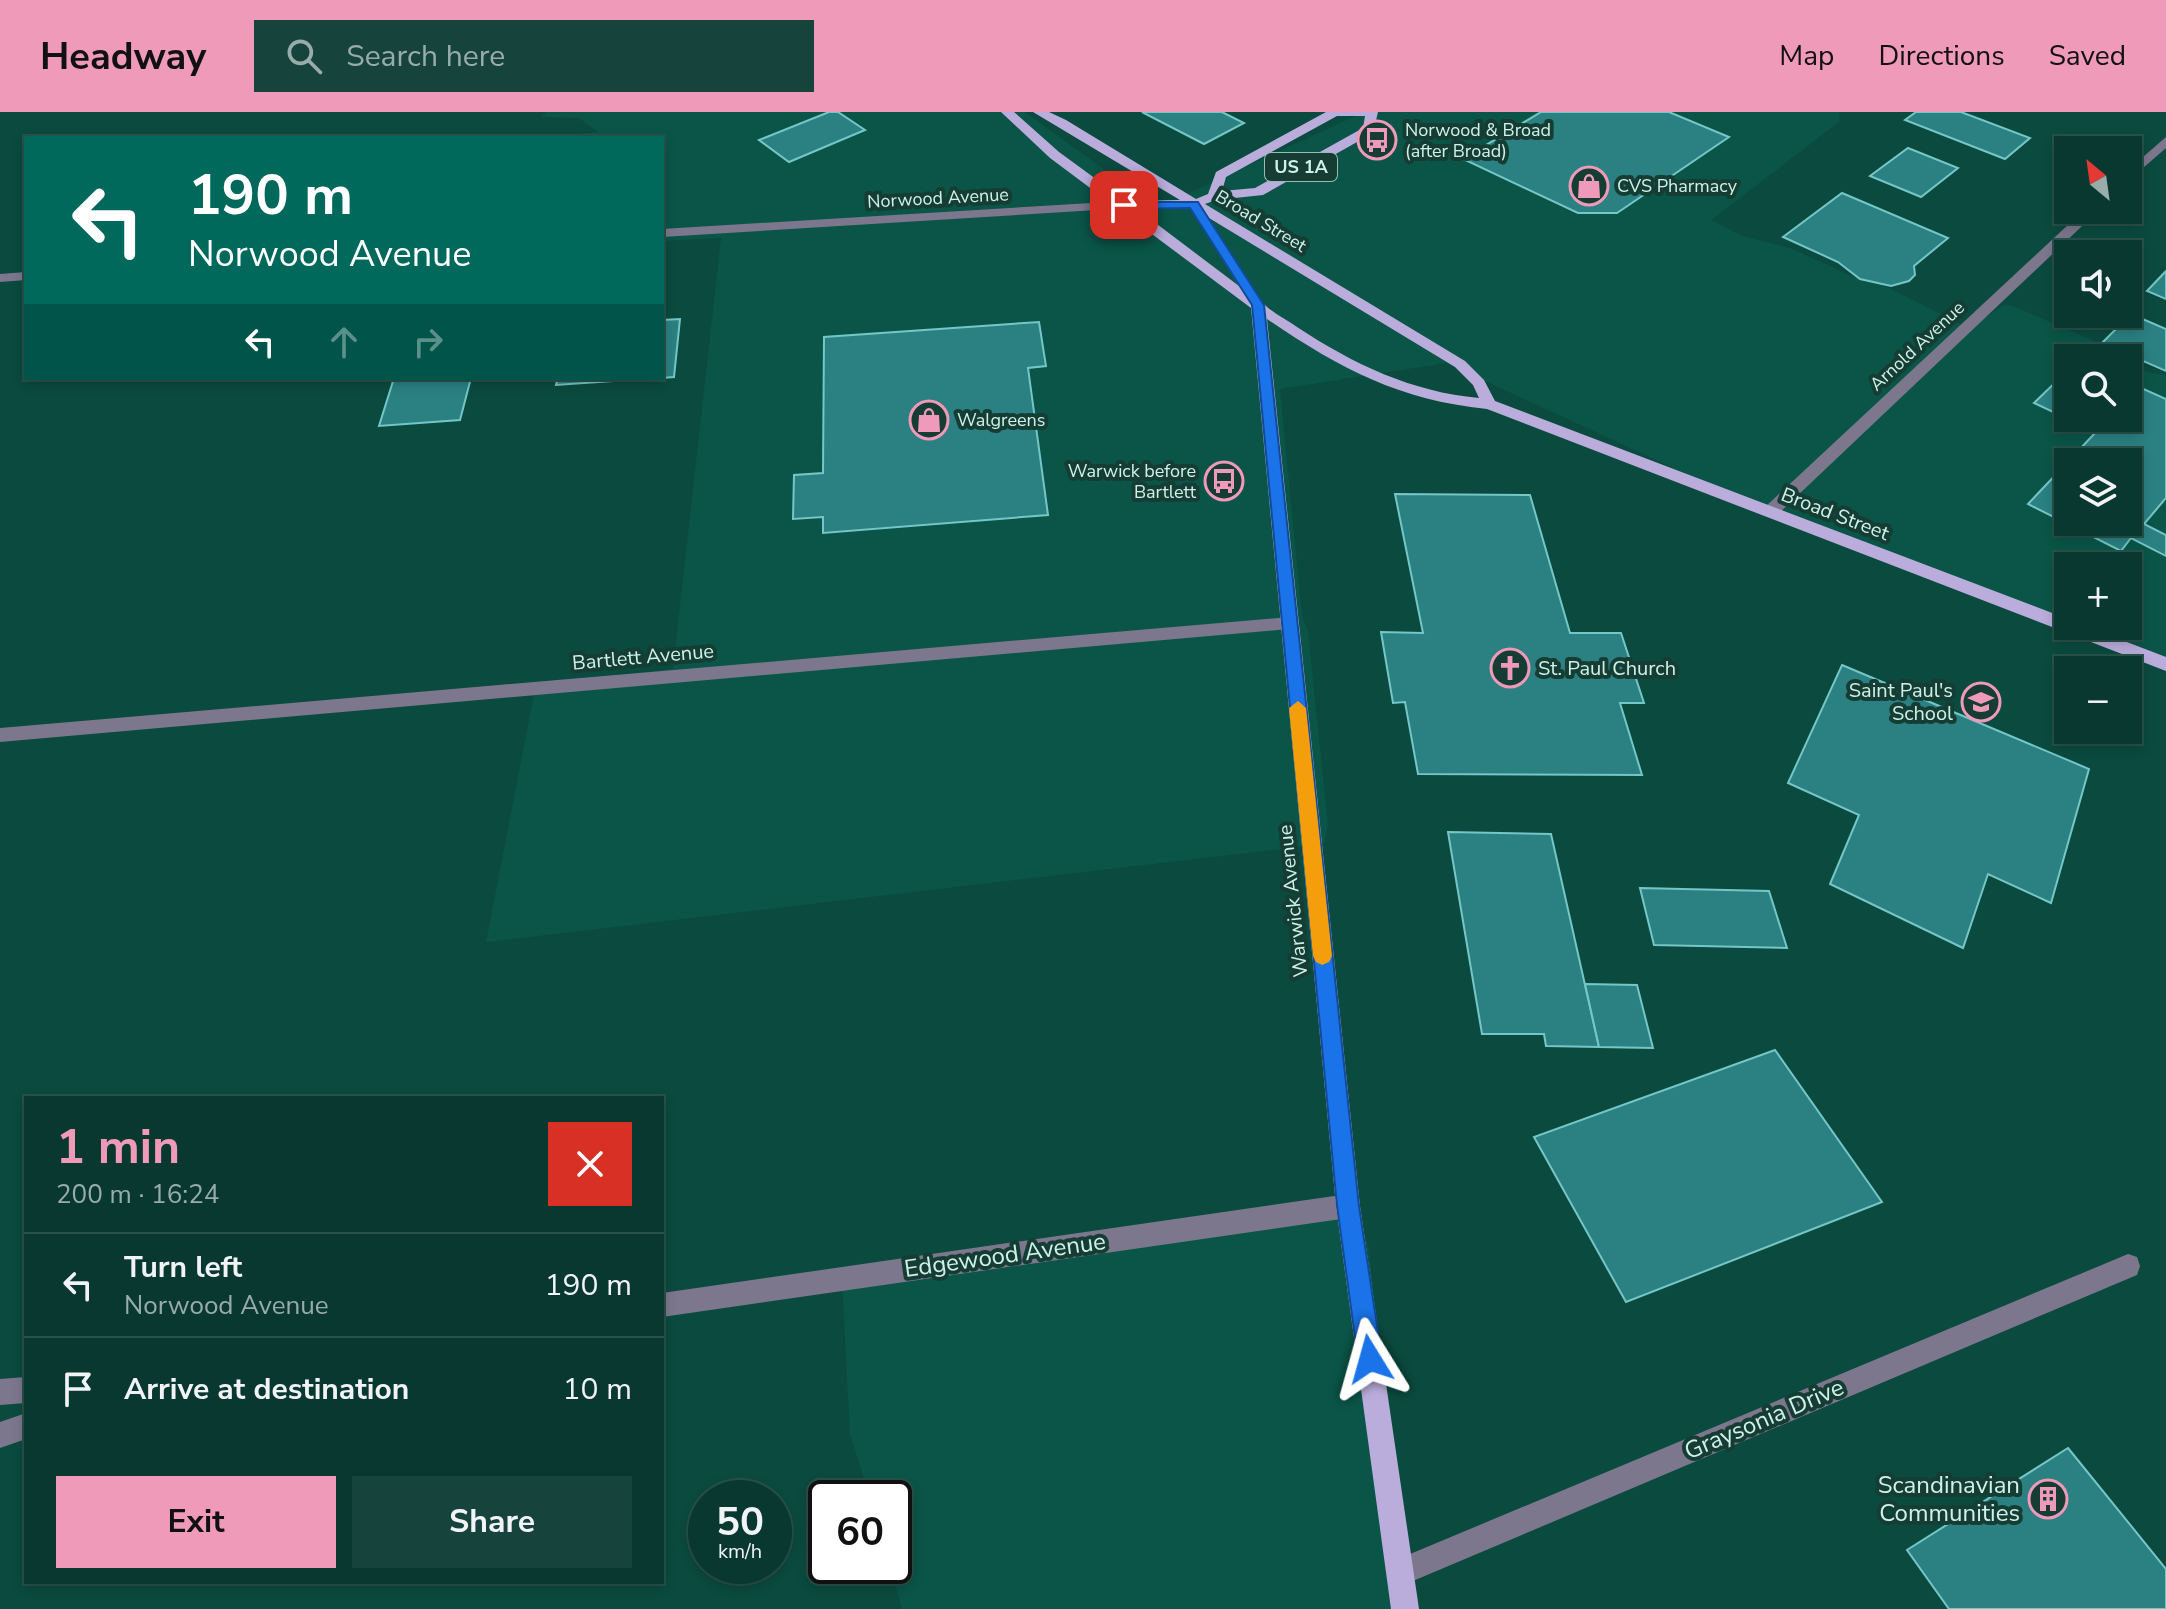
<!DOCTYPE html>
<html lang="en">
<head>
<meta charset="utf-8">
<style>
  body { margin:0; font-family:"Nunito Sans",sans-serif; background:#16433b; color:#f1f3f6; height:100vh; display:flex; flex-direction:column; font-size:30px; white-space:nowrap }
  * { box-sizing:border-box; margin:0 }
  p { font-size:26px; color:#98acaa }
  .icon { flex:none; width:44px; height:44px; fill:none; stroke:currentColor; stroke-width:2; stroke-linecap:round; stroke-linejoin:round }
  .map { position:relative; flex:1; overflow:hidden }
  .panel { position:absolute; left:24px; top:984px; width:640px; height:488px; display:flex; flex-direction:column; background:#08382f; border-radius:0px; box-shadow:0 4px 12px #0003,0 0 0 2px #29524b }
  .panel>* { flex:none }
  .guide { position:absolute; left:24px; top:24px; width:640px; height:244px; border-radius:0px; box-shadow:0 4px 12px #0003,0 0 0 2px #29524b; background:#00695c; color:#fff; overflow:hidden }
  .needle { width:52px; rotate:331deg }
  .controls { position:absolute; left:2054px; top:24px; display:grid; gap:16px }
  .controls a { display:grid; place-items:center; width:88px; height:88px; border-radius:0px; background:#08382f; box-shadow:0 4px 12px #0003,0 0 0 2px #29524b; font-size:40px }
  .speed { position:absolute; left:688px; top:1368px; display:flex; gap:16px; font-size:40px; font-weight:700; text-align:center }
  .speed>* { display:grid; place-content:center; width:104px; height:104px; border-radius:50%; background:#08382f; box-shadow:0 4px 12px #0003,0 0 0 2px #29524b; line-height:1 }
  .speed small { font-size:20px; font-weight:400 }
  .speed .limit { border:4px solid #111; border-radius:12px; background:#fff; color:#111 }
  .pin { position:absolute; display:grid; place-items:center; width:68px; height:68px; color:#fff; margin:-34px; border-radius:16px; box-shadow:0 4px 12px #0006 }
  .me { position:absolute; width:88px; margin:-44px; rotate:352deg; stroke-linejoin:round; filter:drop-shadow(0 0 6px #0008) }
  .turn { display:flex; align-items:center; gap:28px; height:168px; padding:0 32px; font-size:36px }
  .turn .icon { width:104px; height:104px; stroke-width:2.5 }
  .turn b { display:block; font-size:56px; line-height:68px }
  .lanes { display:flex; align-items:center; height:76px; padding:0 32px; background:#0003; justify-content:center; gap:40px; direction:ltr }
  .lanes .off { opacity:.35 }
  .round { display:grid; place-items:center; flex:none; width:84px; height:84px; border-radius:0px; background:#16433b }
  .summary { display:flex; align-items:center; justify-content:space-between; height:136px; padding:0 32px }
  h1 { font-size:48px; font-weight:700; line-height:60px; color:#ef9ab8 }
  .cta { display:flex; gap:16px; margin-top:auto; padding:16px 32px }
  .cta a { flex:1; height:92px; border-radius:0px; background:#ef9ab8; color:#111; font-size:32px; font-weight:700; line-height:92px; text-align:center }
  .cta a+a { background:#16433b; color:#f1f3f6 }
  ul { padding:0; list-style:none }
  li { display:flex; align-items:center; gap:24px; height:104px; padding:0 32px; border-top:2px solid #29524b }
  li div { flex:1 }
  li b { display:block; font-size:30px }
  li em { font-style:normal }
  header { display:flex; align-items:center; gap:48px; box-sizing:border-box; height:112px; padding:0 40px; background:#ef9ab8; color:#111 }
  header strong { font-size:38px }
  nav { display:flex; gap:44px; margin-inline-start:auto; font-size:28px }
  .search { width:560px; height:72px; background:#16433b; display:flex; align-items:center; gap:20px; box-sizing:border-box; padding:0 28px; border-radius:0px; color:#98acaa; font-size:30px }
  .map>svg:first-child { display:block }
  .built { fill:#0a5548; fill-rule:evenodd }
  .building { fill:#2b8082; stroke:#75c6c7; stroke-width:2; fill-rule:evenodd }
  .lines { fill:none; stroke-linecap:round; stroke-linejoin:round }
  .minor { fill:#7d778e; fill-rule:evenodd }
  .major { fill:#baaddc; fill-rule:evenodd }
  .route { fill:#1a73e8; stroke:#114b97; stroke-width:2 }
  .slow { fill:#f59e0b }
  .labels { text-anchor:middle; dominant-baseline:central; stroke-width:8; stroke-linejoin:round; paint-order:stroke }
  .far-poi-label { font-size:18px; fill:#cef2e9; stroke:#153d34; text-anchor:start }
  .shield { fill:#153d34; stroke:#96bcb3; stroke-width:2 }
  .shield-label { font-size:18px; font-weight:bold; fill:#cef2e9 }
  .far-street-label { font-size:18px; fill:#cef2e9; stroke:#153d34 }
  .street-label { font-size:20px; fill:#cef2e9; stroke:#153d34 }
  .poi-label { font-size:20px; fill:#cef2e9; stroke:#153d34; text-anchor:start }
  .near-street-label { font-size:24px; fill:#cef2e9; stroke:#153d34 }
  .near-poi-label { font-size:24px; fill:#cef2e9; stroke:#153d34; text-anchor:end }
</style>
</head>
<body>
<header>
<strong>Headway</strong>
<div class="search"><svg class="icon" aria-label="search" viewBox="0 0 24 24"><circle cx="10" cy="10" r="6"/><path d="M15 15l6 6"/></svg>Search here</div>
<nav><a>Map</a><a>Directions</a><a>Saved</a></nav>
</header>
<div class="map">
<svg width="2166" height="1497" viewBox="0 0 2166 1497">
  <rect width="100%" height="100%" fill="#0b4a3f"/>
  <g class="built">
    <path d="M546,0H1025L1157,96L1364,0H1840L1839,10L1711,108L1743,124L1793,137L1849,163L1885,174L1970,217L2003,193L2013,194L2090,227L2124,246H2068V306H2128V249L2150,261L2166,263V549L2075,514H2128V454H2068V511L1715,375L1446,251L1280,277L1302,504L1308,519L1328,714L1324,732L486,830L536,572L673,557L721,126L662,129V26H551L598,20L579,6L542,5ZM2068,350H2128V410H2068Z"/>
    <path d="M1358,1100L1369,1137L1408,1497H902L890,1454H894V1386H870L850,1322L842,1169Z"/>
  </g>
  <g class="building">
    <path d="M829,0H838L865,18L789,50L759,28Z"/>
    <path d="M1142,0H1222L1244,11L1204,32Z"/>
    <path d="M1541,0H1669L1729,25L1617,101H1578L1463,47Z"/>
    <path d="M1916,0H1961L2030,26L2005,47L1905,8Z"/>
    <path d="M1908,36L1958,56L1921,85L1870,64Z"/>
    <path d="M1842,81L1948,126L1914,154L1915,163L1909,169L1891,174L1860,167L1838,150L1783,125Z"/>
    <path d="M2166,159V187L2147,179Z"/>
    <path d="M2131,202L2166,217V259L2102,231Z"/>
    <path d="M680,207L674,265L662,266V208Z"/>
    <path d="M1039,210L1046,254L1028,256L1048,403L823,421V405L793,407L794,363L823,361L824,225Z"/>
    <path d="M2068,258V306H2128V270L2166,287V386L2144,412L2166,423V444L2131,426L2121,439L2028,392L2096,320L2034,291ZM2068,350H2128V410H2068Z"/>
    <path d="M394,266H471L460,308L379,314Z"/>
    <path d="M558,266H658L556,273Z"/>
    <path d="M1395,382L1530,383L1570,521H1621L1644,591H1620L1642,663L1418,662L1405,590L1393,591L1381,520L1423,521Z"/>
    <path d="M1842,553L2089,657L2051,791L1988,762L1963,836L1830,772L1859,703L1788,671Z"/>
    <path d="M1448,720L1551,722L1599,935L1546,934L1544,922H1482Z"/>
    <path d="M1640,776L1769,779L1787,836L1654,833Z"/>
    <path d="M1585,872L1637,873L1653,936L1599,935Z"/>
    <path d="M1775,938L1882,1090L1626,1190L1534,1025Z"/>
    <path d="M2068,1336L2166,1457V1497H1949L1907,1438Z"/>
  </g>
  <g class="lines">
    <g class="minor">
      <path d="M2166,25V36L2128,69V58Z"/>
      <path d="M1124,89L1131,93L1129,96L662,125V117Z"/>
      <path d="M2084,98H2099L1776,404H1764V396Z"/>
      <path d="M26,160V168L0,170V162Z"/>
      <path d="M1289,505L1298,511L1289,517L0,630V616Z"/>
      <path d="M1348,1082L1356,1086L1360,1094L1356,1102L1348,1106L662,1205V1181Z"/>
      <path d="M2128,1142L2137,1145L2140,1154L2137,1163L1401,1474L1391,1470L1387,1460L1391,1450Z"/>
      <path d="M26,1265V1291L0,1293V1267Z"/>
      <path d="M26,1301V1327L0,1336V1310Z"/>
    </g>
    <path class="major" d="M1001,0H1014L1059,40L1126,89L1180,88L1033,0H1049L1066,8L1196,87L1208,82L1216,60L1326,0H1378L1373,21L1263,83L1216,88L1205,92L1465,249L1484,268L1495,289L2068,507V514H2085L2166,545V559L1487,297C1398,288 1339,256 1267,207L1360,1094L1419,1497H1391L1336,1094L1251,196L1050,46ZM1337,4H1365L1363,16L1255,76L1222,79L1226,65ZM1190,96L1239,174L1137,97ZM1209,106L1455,255L1473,273L1479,286C1412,280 1353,252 1297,215C1287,208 1275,202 1266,194C1250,178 1223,128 1209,106Z"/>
  </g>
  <path class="route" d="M1198,90L1264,193L1359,1094L1382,1247L1378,1255L1370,1258L1362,1255L1358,1247L1337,1094L1252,193L1190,96L1124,97L1118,93L1124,90Z"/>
  <path class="slow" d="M1298,589L1306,596L1332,844L1329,850L1322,853L1316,850L1313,844L1289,596Z"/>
  <defs>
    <symbol id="bus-ring" viewBox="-11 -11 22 22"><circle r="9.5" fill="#153d34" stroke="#ef9ab8" stroke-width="1.5"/><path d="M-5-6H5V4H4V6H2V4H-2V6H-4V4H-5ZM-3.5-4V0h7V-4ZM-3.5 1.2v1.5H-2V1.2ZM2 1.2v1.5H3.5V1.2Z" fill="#ef9ab8"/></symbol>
    <symbol id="shop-ring" viewBox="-11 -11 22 22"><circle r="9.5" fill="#153d34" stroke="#ef9ab8" stroke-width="1.5"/><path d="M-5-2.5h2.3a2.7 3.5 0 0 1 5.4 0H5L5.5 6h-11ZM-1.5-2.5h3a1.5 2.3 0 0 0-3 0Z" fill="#ef9ab8"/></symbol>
    <symbol id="church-ring" viewBox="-11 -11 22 22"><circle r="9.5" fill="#153d34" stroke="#ef9ab8" stroke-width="1.5"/><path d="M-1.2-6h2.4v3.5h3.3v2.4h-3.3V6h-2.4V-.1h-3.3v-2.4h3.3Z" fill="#ef9ab8"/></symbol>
    <symbol id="school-ring" viewBox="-11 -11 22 22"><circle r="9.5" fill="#153d34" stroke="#ef9ab8" stroke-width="1.5"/><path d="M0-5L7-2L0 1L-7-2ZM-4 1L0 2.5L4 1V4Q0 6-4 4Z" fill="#ef9ab8"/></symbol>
    <symbol id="building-ring" viewBox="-11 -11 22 22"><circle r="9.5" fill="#153d34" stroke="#ef9ab8" stroke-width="1.5"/><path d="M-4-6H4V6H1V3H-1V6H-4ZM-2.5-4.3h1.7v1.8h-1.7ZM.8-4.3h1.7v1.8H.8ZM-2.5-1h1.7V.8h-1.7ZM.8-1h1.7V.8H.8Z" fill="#ef9ab8"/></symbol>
  </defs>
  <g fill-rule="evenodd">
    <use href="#bus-ring" x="1355" y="6" width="44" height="44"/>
    <use href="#shop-ring" x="1567" y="52" width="44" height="44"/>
    <use href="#shop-ring" x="907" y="286" width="44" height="44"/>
    <use href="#bus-ring" x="1202" y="347" width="44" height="44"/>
    <use href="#church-ring" x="1488" y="534" width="44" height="44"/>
    <use href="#school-ring" x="1959" y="568" width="44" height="44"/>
    <use href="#building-ring" x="2026" y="1365" width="44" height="44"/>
  </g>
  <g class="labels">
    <g class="far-poi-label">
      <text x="1405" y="18">Norwood &amp; Broad<tspan x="1405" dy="21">(after Broad)</tspan></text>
      <text x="1617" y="74">CVS Pharmacy</text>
      <text x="957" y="308">Walgreens</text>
      <text x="1196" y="359" text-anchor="end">Warwick before<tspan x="1196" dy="21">Bartlett</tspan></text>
    </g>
    <rect class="shield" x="1265" y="41" width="72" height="28" rx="6"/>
    <g class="shield-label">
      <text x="1301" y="55">US 1A</text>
    </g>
    <g class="far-street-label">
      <text transform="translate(938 86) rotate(-3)">Norwood Avenue</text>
      <text transform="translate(1261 109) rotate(31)">Broad Street</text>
      <text transform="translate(1917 234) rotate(-43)">Arnold Avenue</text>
    </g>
    <g class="street-label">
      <text transform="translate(1835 402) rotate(21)">Broad Street</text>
      <text transform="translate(643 545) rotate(-5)">Bartlett Avenue</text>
      <text transform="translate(1293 789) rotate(-96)">Warwick Avenue</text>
    </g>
    <g class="poi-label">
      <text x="1538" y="556">St. Paul Church</text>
      <text x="1953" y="578" text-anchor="end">Saint Paul's<tspan x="1953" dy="23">School</tspan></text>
    </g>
    <g class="near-street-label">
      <text transform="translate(1005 1143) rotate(-8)">Edgewood Avenue</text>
      <text transform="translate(1764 1307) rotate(-23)">Graysonia Drive</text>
    </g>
    <g class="near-poi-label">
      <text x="2020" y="1373">Scandinavian<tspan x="2020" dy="28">Communities</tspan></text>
    </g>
  </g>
</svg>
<div class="controls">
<a><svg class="needle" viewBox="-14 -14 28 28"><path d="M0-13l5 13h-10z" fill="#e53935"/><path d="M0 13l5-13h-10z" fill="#98acaa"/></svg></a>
<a><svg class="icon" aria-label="sound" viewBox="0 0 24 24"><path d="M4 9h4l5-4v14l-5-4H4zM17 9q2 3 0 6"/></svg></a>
<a><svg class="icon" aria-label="search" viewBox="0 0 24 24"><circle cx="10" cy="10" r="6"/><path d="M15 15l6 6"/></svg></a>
<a><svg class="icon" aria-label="layers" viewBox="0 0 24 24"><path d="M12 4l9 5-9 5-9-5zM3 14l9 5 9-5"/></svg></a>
<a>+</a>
<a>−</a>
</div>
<div class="speed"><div>50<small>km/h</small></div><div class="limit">60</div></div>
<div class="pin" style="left:1124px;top:93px;background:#d93025"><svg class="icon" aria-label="arrive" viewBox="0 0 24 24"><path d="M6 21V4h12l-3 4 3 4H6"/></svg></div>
<svg class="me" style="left:1370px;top:1247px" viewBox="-20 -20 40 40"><path d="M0-17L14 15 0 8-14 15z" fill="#1a73e8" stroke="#fff" stroke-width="4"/></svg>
<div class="guide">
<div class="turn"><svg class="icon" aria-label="left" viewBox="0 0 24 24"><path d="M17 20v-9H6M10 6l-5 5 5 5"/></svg><div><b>190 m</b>Norwood Avenue</div></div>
<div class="lanes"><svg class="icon" aria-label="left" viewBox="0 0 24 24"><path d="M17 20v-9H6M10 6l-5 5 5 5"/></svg><svg class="icon off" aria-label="ahead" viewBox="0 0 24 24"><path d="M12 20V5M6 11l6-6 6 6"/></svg><svg class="icon off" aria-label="right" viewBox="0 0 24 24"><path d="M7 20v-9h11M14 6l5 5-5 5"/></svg></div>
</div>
<section class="panel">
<div class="summary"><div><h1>1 min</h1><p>200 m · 16:24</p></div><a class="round" style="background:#d93025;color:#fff"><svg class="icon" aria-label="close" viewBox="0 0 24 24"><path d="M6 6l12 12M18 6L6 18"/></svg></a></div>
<ul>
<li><svg class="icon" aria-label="left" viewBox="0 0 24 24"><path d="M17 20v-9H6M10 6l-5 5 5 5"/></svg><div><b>Turn left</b><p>Norwood Avenue</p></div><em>190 m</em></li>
<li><svg class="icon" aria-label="arrive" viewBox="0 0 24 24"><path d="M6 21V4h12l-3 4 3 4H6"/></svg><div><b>Arrive at destination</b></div><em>10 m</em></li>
</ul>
<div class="cta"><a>Exit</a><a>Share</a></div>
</section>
</div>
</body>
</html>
